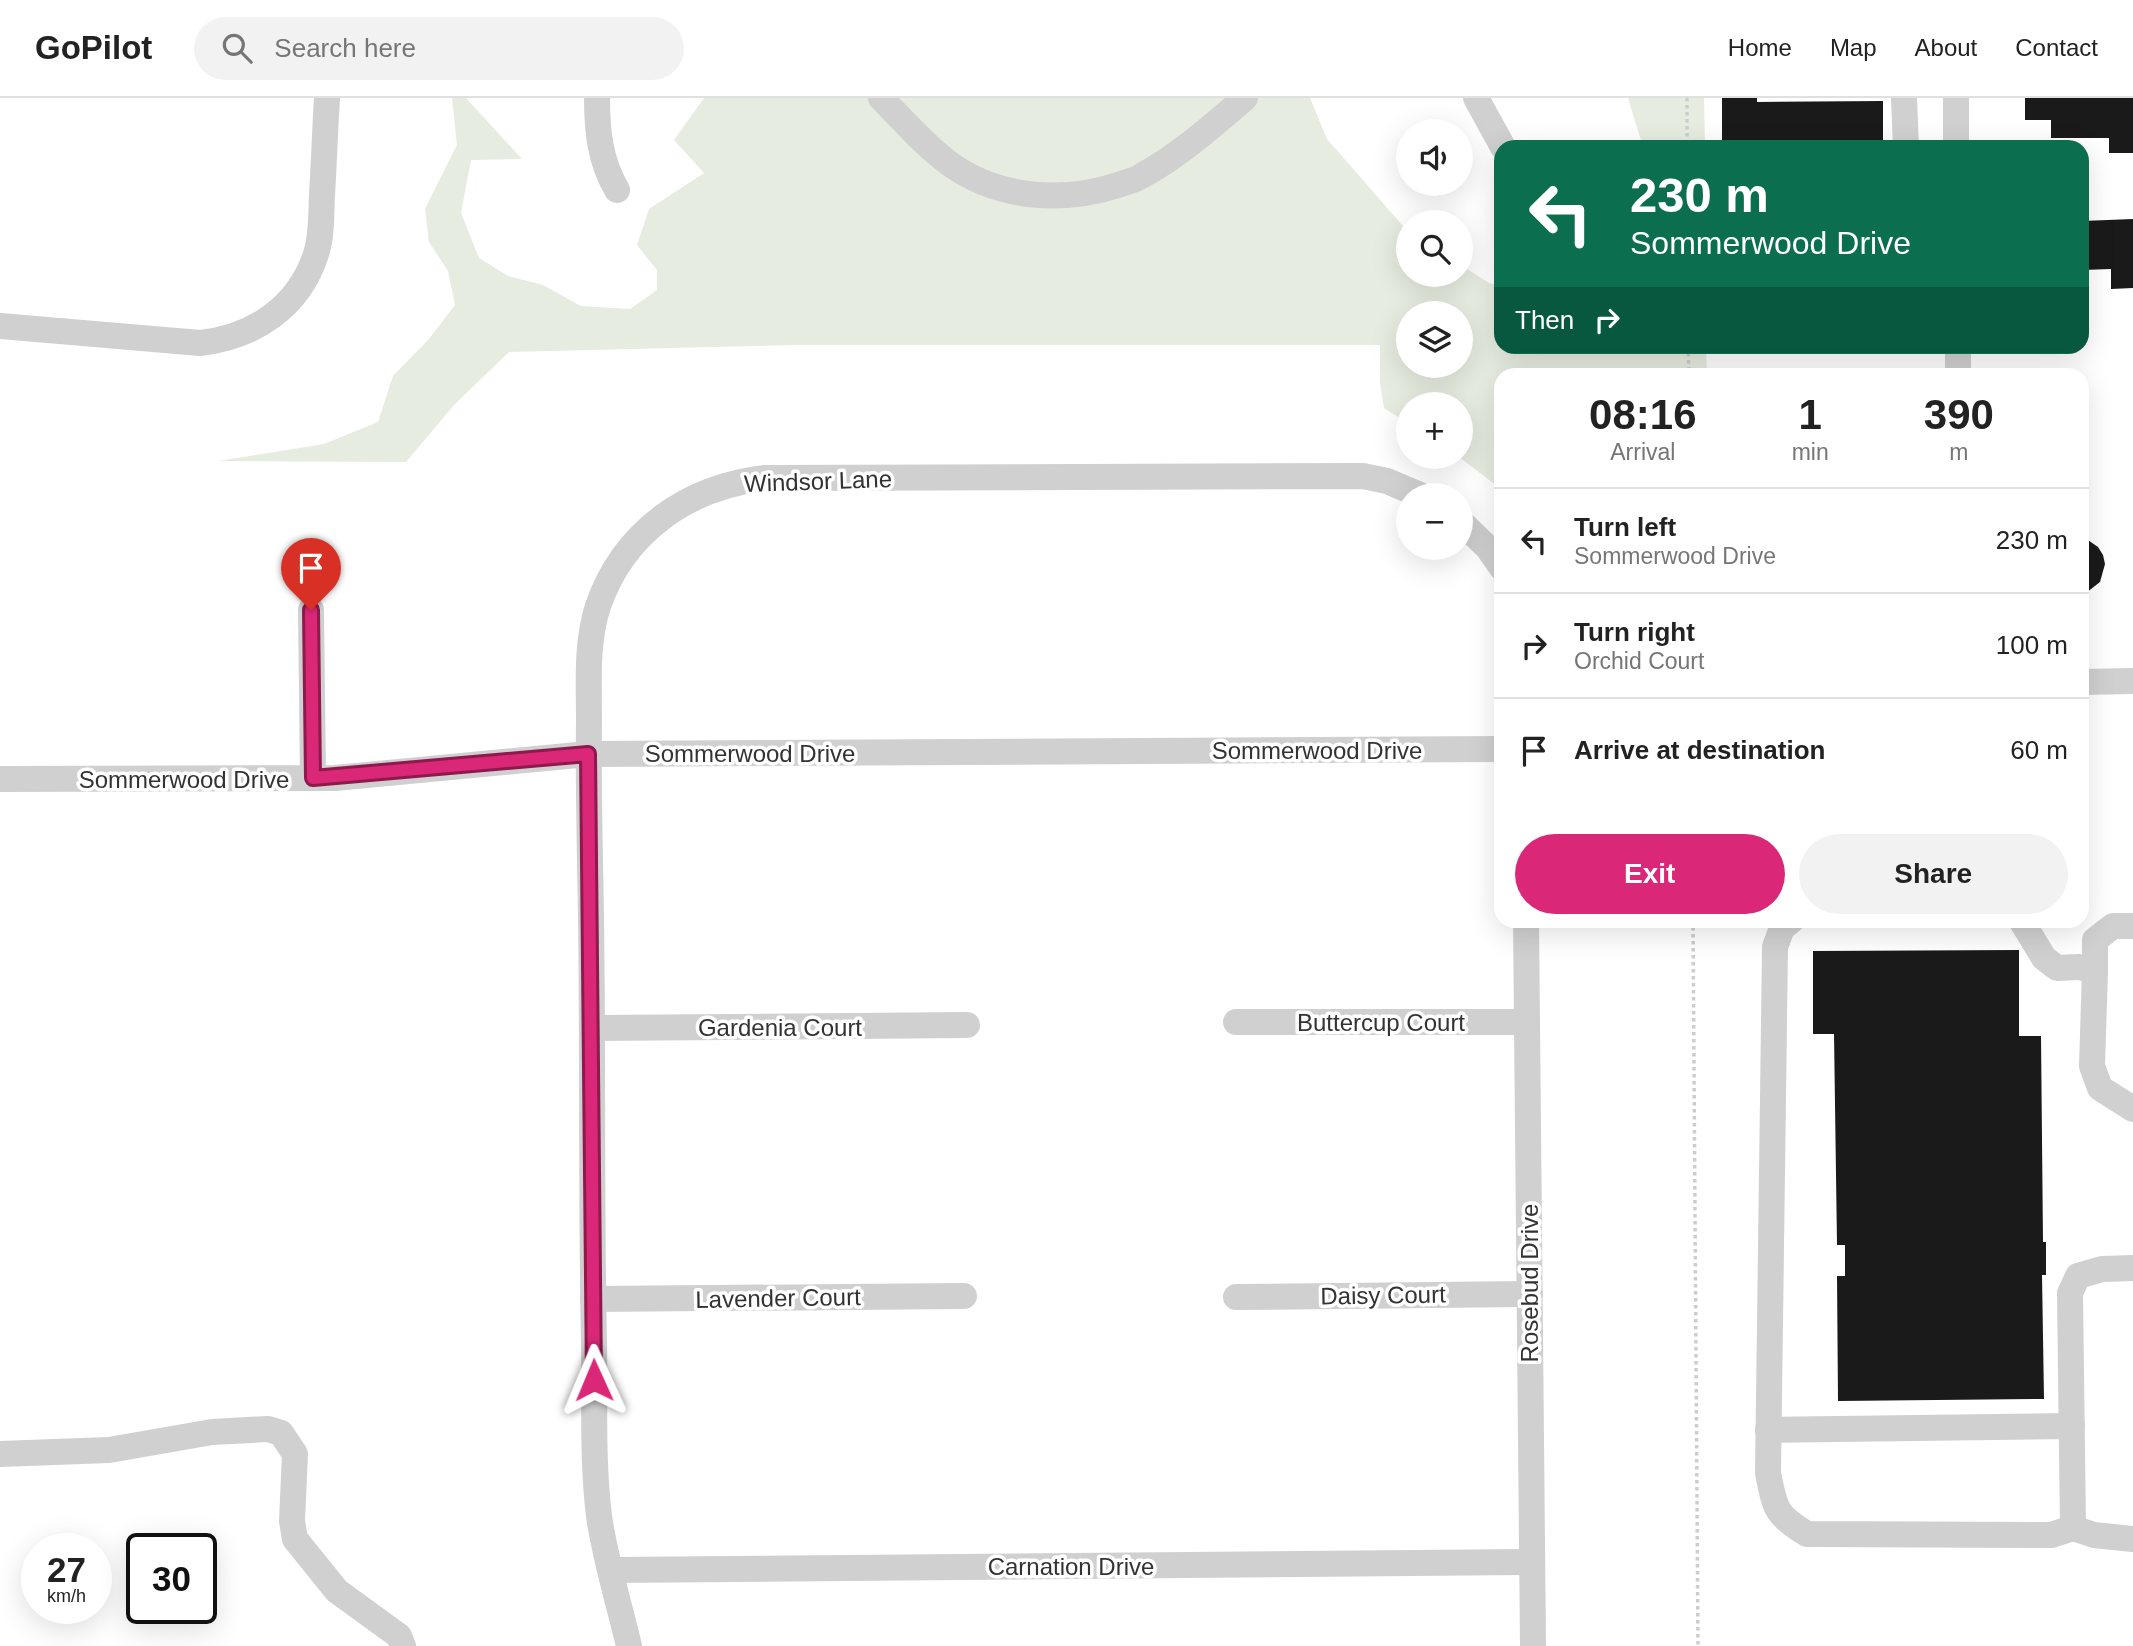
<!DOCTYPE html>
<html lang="en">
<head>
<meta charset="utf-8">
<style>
  body { margin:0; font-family:Helvetica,sans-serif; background:#f2f2f2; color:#222; height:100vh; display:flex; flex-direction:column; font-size:26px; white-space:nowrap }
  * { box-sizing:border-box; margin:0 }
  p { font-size:23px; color:#767676 }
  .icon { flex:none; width:38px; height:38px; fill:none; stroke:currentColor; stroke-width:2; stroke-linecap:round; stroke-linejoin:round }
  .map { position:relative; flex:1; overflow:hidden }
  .drawer { position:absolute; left:1494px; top:270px; width:595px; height:560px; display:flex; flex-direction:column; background:#fff; border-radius:21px; box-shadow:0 7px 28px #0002 }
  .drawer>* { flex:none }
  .hud { position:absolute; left:1494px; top:42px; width:595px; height:214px; border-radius:21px; box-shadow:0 7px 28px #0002; background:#0b6e4f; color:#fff; overflow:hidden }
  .buttons { position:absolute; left:1396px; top:21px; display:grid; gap:14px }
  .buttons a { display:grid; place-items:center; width:77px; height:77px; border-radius:50%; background:#fff; box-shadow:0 7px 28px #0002; font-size:35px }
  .speed { position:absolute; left:21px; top:1435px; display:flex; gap:14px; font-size:35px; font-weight:700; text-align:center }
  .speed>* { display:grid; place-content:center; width:91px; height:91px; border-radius:50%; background:#fff; box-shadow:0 7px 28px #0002; line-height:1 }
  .speed small { font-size:18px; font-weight:400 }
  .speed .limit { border:4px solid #111; border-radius:10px; background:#fff; color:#111 }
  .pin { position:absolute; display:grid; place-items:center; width:60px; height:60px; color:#fff; margin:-72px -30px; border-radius:50% 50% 50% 0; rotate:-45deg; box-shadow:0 0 7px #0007 }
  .pin .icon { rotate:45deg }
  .me { position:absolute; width:77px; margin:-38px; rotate:359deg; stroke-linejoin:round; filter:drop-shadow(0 0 5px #0008) }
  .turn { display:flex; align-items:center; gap:24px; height:147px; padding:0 21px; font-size:32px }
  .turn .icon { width:91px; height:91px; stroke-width:2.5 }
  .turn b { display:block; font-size:49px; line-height:60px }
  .then { display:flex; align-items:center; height:66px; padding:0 21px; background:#0003; gap:14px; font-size:26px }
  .eta { display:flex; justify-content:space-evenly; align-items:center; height:119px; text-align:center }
  .eta b { font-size:42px; font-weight:600; line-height:49px }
  .cta { display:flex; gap:14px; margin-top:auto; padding:14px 21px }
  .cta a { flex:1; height:80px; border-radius:42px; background:#db2777; color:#fff; font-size:28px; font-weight:600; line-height:80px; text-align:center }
  .cta a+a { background:#f2f2f2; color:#222 }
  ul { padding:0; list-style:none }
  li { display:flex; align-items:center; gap:21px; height:105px; padding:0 21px; border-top:2px solid #e0e0e0 }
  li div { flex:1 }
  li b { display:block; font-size:26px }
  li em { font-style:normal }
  header { display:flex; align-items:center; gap:42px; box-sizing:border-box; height:98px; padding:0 35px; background:#fff; border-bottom:2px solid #e0e0e0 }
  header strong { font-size:33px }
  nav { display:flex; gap:38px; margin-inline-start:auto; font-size:24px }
  .search { width:490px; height:63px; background:#f2f2f2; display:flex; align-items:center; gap:18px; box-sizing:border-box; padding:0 24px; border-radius:38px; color:#767676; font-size:26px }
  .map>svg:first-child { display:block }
  .green { fill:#e6ecdf; fill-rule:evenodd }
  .building { fill:#1a1a1a }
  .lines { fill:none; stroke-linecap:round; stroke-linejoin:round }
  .path { stroke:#cdcdcd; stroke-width:3.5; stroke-dasharray:3.5 3.5; stroke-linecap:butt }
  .minor { stroke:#d0d0d0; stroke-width:26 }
  .route-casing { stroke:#8e194d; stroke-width:18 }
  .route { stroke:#db2777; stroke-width:12 }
  .labels { text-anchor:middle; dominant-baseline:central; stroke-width:7; stroke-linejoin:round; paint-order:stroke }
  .street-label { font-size:24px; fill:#333; stroke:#fff }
</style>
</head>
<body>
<header>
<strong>GoPilot</strong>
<div class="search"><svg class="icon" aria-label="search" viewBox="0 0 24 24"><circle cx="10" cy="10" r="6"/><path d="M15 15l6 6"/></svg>Search here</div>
<nav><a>Home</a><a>Map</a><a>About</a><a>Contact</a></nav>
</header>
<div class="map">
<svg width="2133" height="1548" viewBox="0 0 2133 1548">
  <rect width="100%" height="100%" fill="#fff"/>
  <g class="green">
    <path d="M452,0H466L522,61L471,62L461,115L479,160L508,178L543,187L581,208L630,211L657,192V172L637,147L649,111L704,75L674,42L704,0H1310L1327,41L1403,128L1409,132V177H1461V167L1489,185L1501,188L1502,248L1706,249L1707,276H1502L1501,391L1459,359H1461V306H1409V326L1384,310L1380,285V247H795L509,254L454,307L406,364L218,363L324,346L378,324L393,278L429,241L455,207L448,173L429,144L425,111L457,47ZM1409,215H1461V268H1409Z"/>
    <path d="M1628,0H1704L1705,49H1643Z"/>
  </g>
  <g class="building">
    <path d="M1722,0H1757V4L1883,3V49H1722Z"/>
    <path d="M2025,0H2133V55H2109V40H2051V22H2025Z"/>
    <path d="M2133,121V190L2111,191V171L2082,172V123Z"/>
    <path d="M2082,438L2098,449L2103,457L2105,466L2100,484L2082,498Z"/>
    <path d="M2019,852V938H2041L2043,1144H2046V1177H2042L2044,1301L1838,1303L1837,1178H1845V1147H1837L1834,936H1813V853Z"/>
  </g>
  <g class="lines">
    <g class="path">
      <path d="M1687,0V49"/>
      <path d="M1688,248L1689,276"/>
      <path d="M1693,822L1698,1548"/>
    </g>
    <g class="minor">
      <path d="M597,0C597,33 600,63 617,92"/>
      <path d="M881,0C903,22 925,48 950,66C999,101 1063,105 1118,87C1127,84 1136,82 1143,77C1180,57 1213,27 1245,0"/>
      <path d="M1476,0L1503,49"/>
      <path d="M1904,0L1906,49"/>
      <path d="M1956,0V49"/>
      <path d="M0,228L200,245C254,239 299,209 316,156C322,138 321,116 322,97C324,65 325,32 327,0"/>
      <path d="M1958,248V276"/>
      <path d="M1461,424L1488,450L1502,470"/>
      <path d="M311,512L313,680"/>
      <path d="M2082,584L2133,583"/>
      <path d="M0,681L335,680L588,656L1502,651"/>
      <path d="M1526,822L1533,1548"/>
      <path d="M1792,822L1782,830L1775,849L1768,1375C1775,1410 1775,1417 1807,1436L2051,1437L2073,1430"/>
      <path d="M2021,822L2044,860L2057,870L2079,869L2095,873V842L2113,828H2133"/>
      <path d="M2095,873L2092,968L2100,990L2133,1011"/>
      <path d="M1236,924H1527"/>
      <path d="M593,930L967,927"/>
      <path d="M2133,1170L2102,1171L2078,1178L2070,1195L2073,1430L2094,1437L2133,1441"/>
      <path d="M1236,1199L1530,1196"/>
      <path d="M593,1201L964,1198"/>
      <path d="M1768,1332L2072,1328"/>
      <path d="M0,1356L109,1352L212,1334L268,1331L281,1335L295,1356L292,1423L295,1441L337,1493L399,1538L403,1548"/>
      <path d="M611,1472L1530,1464"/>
      <path d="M629,1548C619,1505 605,1461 599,1418C592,1361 595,1302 594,1246C591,1104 593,961 591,819C590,753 588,688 589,622C589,584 586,545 598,508C624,433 688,389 765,380L1363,378L1387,383L1420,397"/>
    </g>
  </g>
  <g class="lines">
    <defs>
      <path id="route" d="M311,512L313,680L588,656L594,1282"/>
    </defs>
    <use href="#route" class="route-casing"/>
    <use href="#route" class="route"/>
  </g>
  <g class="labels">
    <g class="street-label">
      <text transform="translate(818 383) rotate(-2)">Windsor Lane</text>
      <text x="1317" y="652">Sommerwood Drive</text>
      <text x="750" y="655">Sommerwood Drive</text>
      <text x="184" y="681">Sommerwood Drive</text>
      <text x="1381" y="924">Buttercup Court</text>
      <text x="780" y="929">Gardenia Court</text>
      <text transform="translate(1529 1185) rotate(-90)">Rosebud Drive</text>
      <text transform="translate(1383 1197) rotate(-1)">Daisy Court</text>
      <text transform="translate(778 1200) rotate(-1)">Lavender Court</text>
      <text x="1071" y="1468">Carnation Drive</text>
    </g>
  </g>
</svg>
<div class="buttons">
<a><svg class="icon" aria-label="sound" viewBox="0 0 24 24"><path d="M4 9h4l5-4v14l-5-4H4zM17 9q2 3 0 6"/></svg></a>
<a><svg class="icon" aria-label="search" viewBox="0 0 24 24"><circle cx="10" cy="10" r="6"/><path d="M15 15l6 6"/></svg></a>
<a><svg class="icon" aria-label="layers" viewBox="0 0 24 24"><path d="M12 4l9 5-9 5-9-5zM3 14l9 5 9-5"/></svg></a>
<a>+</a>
<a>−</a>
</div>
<div class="speed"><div>27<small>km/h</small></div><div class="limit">30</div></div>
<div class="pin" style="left:311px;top:512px;background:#d93025"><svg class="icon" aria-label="arrive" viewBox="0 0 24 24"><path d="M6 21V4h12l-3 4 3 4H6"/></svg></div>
<svg class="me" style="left:594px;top:1282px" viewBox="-20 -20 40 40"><path d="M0-17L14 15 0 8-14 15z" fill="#db2777" stroke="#fff" stroke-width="4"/></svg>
<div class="hud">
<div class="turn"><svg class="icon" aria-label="left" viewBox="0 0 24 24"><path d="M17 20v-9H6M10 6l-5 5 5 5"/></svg><div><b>230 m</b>Sommerwood Drive</div></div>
<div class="then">Then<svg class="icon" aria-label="right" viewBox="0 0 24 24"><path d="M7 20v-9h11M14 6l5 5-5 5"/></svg></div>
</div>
<section class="drawer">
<div class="eta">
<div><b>08:16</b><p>Arrival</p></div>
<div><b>1</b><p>min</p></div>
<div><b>390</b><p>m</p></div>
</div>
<ul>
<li><svg class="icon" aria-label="left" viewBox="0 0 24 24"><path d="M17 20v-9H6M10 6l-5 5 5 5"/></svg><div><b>Turn left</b><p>Sommerwood Drive</p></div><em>230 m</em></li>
<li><svg class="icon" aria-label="right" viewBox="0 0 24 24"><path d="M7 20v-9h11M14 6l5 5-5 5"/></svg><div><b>Turn right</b><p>Orchid Court</p></div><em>100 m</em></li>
<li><svg class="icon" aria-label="arrive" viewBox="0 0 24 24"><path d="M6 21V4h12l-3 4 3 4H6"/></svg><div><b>Arrive at destination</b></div><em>60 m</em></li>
</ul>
<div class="cta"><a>Exit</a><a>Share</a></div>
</section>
</div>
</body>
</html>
